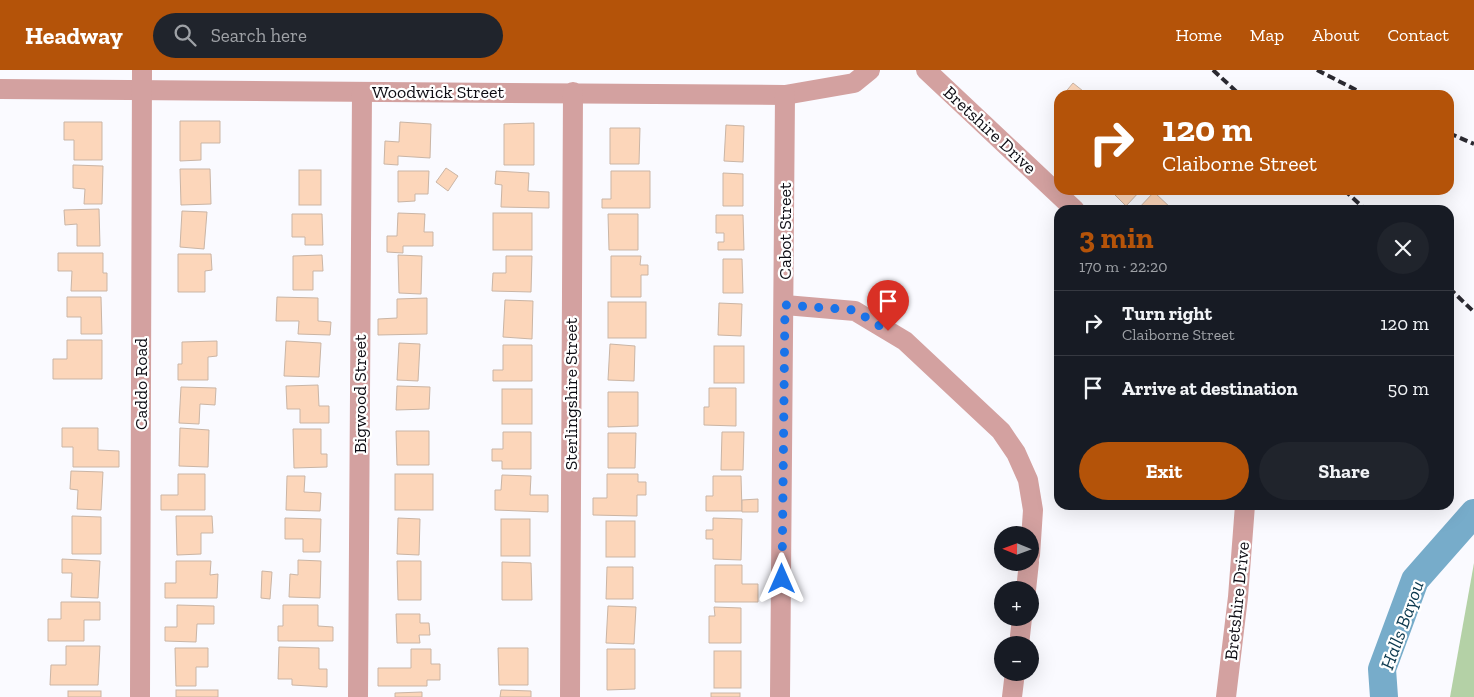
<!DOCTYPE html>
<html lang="en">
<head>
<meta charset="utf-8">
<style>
  body { margin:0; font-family:"Zilla Slab",serif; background:#20242c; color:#f1f3f6; height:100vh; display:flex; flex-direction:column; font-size:19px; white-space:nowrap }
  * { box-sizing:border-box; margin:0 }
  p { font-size:16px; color:#9ea1a6 }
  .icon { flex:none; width:28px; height:28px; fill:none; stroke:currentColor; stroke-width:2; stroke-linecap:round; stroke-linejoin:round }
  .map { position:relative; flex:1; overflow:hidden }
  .side { position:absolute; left:1054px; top:135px; width:400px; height:305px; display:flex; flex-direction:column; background:#171b24; border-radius:15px; box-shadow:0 5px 20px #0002 }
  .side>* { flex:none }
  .banner { position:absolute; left:1054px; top:20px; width:400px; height:105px; border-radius:15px; box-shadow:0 5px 20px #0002; background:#b45309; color:#fff; overflow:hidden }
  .needle { width:32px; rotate:271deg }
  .fabs { position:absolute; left:994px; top:456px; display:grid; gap:10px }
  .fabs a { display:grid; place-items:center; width:45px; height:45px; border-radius:50%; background:#171b24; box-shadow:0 5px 20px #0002; font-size:25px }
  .pin { position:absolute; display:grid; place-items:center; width:42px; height:42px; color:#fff; margin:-51px -21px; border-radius:50% 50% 50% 0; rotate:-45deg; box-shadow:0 0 5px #0007 }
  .pin .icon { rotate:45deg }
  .me { position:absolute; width:55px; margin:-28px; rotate:0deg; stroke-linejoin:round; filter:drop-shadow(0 0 4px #0008) }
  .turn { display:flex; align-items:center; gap:18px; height:105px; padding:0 25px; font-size:22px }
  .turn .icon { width:65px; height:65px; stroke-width:2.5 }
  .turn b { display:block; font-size:35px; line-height:42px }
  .round { display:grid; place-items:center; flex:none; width:52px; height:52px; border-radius:26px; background:#20242c }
  .headline { display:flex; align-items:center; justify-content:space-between; height:85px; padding:0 25px }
  h1 { font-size:30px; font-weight:700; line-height:38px; color:#b45309 }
  .button { display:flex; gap:10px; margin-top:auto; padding:10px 25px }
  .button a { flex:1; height:58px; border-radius:30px; background:#b45309; color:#fff; font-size:20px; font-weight:700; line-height:58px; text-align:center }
  .button a+a { background:#20242c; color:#f1f3f6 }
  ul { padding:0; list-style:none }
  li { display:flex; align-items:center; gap:15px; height:65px; padding:0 25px; border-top:1px solid #363941 }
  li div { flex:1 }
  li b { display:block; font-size:19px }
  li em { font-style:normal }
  header { display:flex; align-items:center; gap:30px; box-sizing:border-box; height:70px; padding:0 25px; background:#b45309; color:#fff }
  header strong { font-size:24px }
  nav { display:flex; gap:28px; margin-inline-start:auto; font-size:18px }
  .search { width:350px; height:45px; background:#20242c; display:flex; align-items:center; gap:12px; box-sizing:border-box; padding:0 18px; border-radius:28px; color:#9ea1a6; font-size:19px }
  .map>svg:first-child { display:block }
  .green { fill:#b4d1a6 }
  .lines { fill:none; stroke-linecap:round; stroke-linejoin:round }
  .river { stroke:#77acca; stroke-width:28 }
  .building { fill:#fcd6ba; stroke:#cab5a5 }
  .minor { stroke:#d3a1a0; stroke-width:20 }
  .rail { stroke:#2b2a31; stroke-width:4; stroke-dasharray:8 4; stroke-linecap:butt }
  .route { stroke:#1a73e8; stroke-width:9; stroke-dasharray:0 16.2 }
  .labels { text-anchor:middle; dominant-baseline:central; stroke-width:4.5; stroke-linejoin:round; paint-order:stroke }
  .street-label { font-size:18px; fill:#0d0c13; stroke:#fff }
  .water-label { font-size:19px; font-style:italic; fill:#0c394e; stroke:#fff }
</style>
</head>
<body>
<header>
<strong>Headway</strong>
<div class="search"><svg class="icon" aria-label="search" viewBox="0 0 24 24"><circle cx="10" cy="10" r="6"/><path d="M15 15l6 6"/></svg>Search here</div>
<nav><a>Home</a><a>Map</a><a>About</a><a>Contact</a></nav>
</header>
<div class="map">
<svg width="1474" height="627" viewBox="0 0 1474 627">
  <rect width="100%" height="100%" fill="#fafaff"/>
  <path class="green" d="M1474,493V627H1450Z"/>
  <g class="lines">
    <path class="river" d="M1384,627L1382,599L1415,510L1474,443"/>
  </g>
  <g class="building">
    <path d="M1073,13L1088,25H1063Z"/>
    <path d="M180,51H220V73H201V90L180,91Z"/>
    <path d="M64,52H102V90H74V70H64Z"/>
    <path d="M400,52L431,54L430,88L398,86V95L384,94L385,71L399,72Z"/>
    <path d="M534,53V95H504V54Z"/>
    <path d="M726,55L744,56L743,92L724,91Z"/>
    <path d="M610,58H640L639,94H610Z"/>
    <path d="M73,95L103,96L102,134H84L85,119L73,118Z"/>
    <path d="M446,98L458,106L448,121L436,112Z"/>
    <path d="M180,99H210L211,134L181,135Z"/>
    <rect x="299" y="100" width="22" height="35"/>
    <path d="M398,101H429L428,124H415V131L398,132Z"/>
    <path d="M496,101L529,103L528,121L549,122V138L501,137L502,115L495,114Z"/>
    <path d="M611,101H650V138H602V129H611Z"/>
    <path d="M723,103L743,104V136H723Z"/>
    <path d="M1118,120H1141L1126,136L1114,124Z"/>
    <path d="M1154,122L1173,140H1137Z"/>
    <path d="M99,139L100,176H77V154L65,155L64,140Z"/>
    <path d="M182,141L207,142L204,179L180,177Z"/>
    <path d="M398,143L425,144L424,162H433V176H403V183L387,182V166H397Z"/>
    <rect x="493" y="143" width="39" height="37"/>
    <path d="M292,144H322L323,175H305V167H292Z"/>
    <path d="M608,144H638V180H609Z"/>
    <path d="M716,145H743L744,180H718V172H724V163H716Z"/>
    <path d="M58,183H103V203H107V221H71L72,201H58Z"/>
    <path d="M178,184H211L212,200L205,201V222H178Z"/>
    <path d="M322,185L323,201H313V220H293V186Z"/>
    <path d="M398,185L422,186L421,224L399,223Z"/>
    <path d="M506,186H532L531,222L492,221L493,203H506Z"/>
    <path d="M611,186H641L640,195H648V205H641V227H611Z"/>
    <path d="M723,189H742L743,223H723Z"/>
    <path d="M67,227H101L102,264H81V247H67Z"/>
    <path d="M277,227L318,228V251L331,252L330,265L298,264L299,251H276Z"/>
    <path d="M427,228V264L378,265V249L397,248V229Z"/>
    <path d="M505,230L533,231L532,269L503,267Z"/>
    <rect x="608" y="232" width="38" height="36"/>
    <path d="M719,233L742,234L741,266L718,265Z"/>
    <path d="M67,270H102V309H53V289H67Z"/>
    <path d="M217,271V286L208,287V310H178V294H182V272Z"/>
    <path d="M286,271L321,273L319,307L284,306Z"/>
    <path d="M399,273L420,274L418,311L397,310Z"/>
    <path d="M610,274L635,276L634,311L608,310Z"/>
    <path d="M503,275H532V311H493V300H503Z"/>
    <rect x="714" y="276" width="30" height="37"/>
    <path d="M318,315L319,336H329V353H300V339H287L286,316Z"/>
    <path d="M397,316L430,317L429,339L396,340Z"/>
    <path d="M181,317L216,318L215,335L200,334L199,354L179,353Z"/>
    <path d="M709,318H736V356L704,355V337H709Z"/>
    <rect x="502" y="319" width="30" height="35"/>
    <path d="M608,322H638V356L608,357Z"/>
    <path d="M62,358H98V380L119,381V397H73V377H62Z"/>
    <path d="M180,358L209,360L208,397L179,396Z"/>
    <path d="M293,359H321V384H327V397L294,398Z"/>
    <path d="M396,361H429V395H397Z"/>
    <path d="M503,362H531V399H502V391H492V379H503Z"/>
    <path d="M722,362H744L743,400H721Z"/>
    <path d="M608,363H636L635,398H608Z"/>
    <path d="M71,401L103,402L101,440L77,439L78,420L70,419Z"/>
    <path d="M178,404H205V440H161V425H178Z"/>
    <rect x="395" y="404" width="38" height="36"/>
    <path d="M607,404H638V412H646V425H637V446L593,445V428H607Z"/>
    <path d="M502,405L531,406L530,425H548V442L495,440V420H501Z"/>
    <path d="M287,406H305L304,422L321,423L320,441L286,440Z"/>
    <path d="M713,406H741L742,441H706V426H713Z"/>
    <path d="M758,429V442H742V430Z"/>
    <path d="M72,446L101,447V484H72Z"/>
    <path d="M176,446H212L213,463H201V484L177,485Z"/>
    <path d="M285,448L321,449L320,482H303V469H285Z"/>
    <path d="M398,448L420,449L419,485L397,484Z"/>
    <path d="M713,448L742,449L741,490L713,489V469H706V460H713Z"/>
    <rect x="501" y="449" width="29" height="37"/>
    <rect x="606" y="451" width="29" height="36"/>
    <path d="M62,489L100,491L98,528L71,527L72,503H62Z"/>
    <path d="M298,490L321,491L320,528L289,527L290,504L298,505Z"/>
    <path d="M176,491H211L210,505L218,504L217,528H165V513H176Z"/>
    <path d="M397,491H421V530H398Z"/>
    <path d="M502,492L531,493L532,530H502Z"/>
    <path d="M715,495H742V514H758V532H715Z"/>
    <path d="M607,497H633V529H606Z"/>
    <path d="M262,501L272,502L270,529L261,528Z"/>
    <path d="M61,532H100V550H84V571H48V549H61Z"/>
    <path d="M177,535L214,536V554H197L196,572L165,571V557H177Z"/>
    <path d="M283,535H318V556L333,557V571H278V556H283Z"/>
    <path d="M608,536L636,537L634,574L606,573Z"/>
    <path d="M714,537L741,538V573H709V546H715Z"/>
    <path d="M396,544H420V553H429L430,565H419L420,573H397Z"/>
    <path d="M66,576H100L98,615H50L51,595H66Z"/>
    <path d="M279,577L319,578V599H327V617L292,615V609H278Z"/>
    <path d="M175,578H208V597H196V616H176Z"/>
    <path d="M498,578H528V615H499Z"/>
    <path d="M411,579H431V594H440V610H427V616H378V598H411Z"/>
    <path d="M607,579H635V619L607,620Z"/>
    <rect x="714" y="581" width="27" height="37"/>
    <rect x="176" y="620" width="42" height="7"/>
    <path d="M501,620L531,621V627H500Z"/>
    <rect x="68" y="621" width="33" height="6"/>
    <path d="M422,622V627H395V623Z"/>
    <rect x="711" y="623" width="29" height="4"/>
  </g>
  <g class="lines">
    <g class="minor">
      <path d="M926,0L1075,140"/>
      <path d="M0,19L785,25L854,13L870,0"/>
      <path d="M785,235L855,241L905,271L1001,361L1016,383L1028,410L1033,440L1030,485"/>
      <path d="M1026,520L1029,492"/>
      <path d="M1019,575L1022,548"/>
      <path d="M140,627L142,0"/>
      <path d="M358,627L362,22"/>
      <path d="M570,627L573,22"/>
      <path d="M780,627L785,25"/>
      <path d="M1012,627L1015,602"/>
      <path d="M1226,627L1238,527L1245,435"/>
    </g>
    <g class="rail">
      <path d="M1213,0L1240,25"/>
      <path d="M1317,0L1366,25"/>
      <path d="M1449,63L1474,74"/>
      <path d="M1344,120L1366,140"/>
      <path d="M1449,218L1474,242"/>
    </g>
  </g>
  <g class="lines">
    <path class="route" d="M782,509L785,235L854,240L888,261"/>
  </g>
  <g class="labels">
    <g class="street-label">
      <text x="438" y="22">Woodwick Street</text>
      <text transform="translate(990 60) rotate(43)">Bretshire Drive</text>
      <text transform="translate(785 161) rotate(-90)">Cabot Street</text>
      <text transform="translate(141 314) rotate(-90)">Caddo Road</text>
      <text transform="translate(360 324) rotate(-90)">Bigwood Street</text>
      <text transform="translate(571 324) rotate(-90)">Sterlingshire Street</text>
      <text transform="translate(1237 531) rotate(-84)">Bretshire Drive</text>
    </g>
    <g class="water-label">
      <text transform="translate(1402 555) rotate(-70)">Halls Bayou</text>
    </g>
  </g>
</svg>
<div class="fabs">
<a><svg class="needle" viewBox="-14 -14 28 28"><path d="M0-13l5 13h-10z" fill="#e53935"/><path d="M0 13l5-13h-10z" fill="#9ea1a6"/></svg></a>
<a>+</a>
<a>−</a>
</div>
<div class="pin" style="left:888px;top:261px;background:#d93025"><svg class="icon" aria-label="arrive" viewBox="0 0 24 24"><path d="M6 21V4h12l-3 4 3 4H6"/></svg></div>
<svg class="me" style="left:782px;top:509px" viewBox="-20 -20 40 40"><path d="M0-17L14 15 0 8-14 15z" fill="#1a73e8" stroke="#fff" stroke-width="4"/></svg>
<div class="banner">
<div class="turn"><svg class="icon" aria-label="right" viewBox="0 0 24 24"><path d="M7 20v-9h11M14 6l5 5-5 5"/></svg><div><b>120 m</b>Claiborne Street</div></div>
</div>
<section class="side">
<div class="headline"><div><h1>3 min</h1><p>170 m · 22:20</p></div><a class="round"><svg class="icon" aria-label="close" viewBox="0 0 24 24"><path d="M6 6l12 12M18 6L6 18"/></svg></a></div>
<ul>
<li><svg class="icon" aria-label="right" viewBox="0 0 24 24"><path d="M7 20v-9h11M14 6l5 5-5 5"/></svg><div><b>Turn right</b><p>Claiborne Street</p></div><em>120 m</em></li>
<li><svg class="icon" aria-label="arrive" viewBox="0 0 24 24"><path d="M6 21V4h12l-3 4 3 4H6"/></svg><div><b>Arrive at destination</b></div><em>50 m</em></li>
</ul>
<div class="button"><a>Exit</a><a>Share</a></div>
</section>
</div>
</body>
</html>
